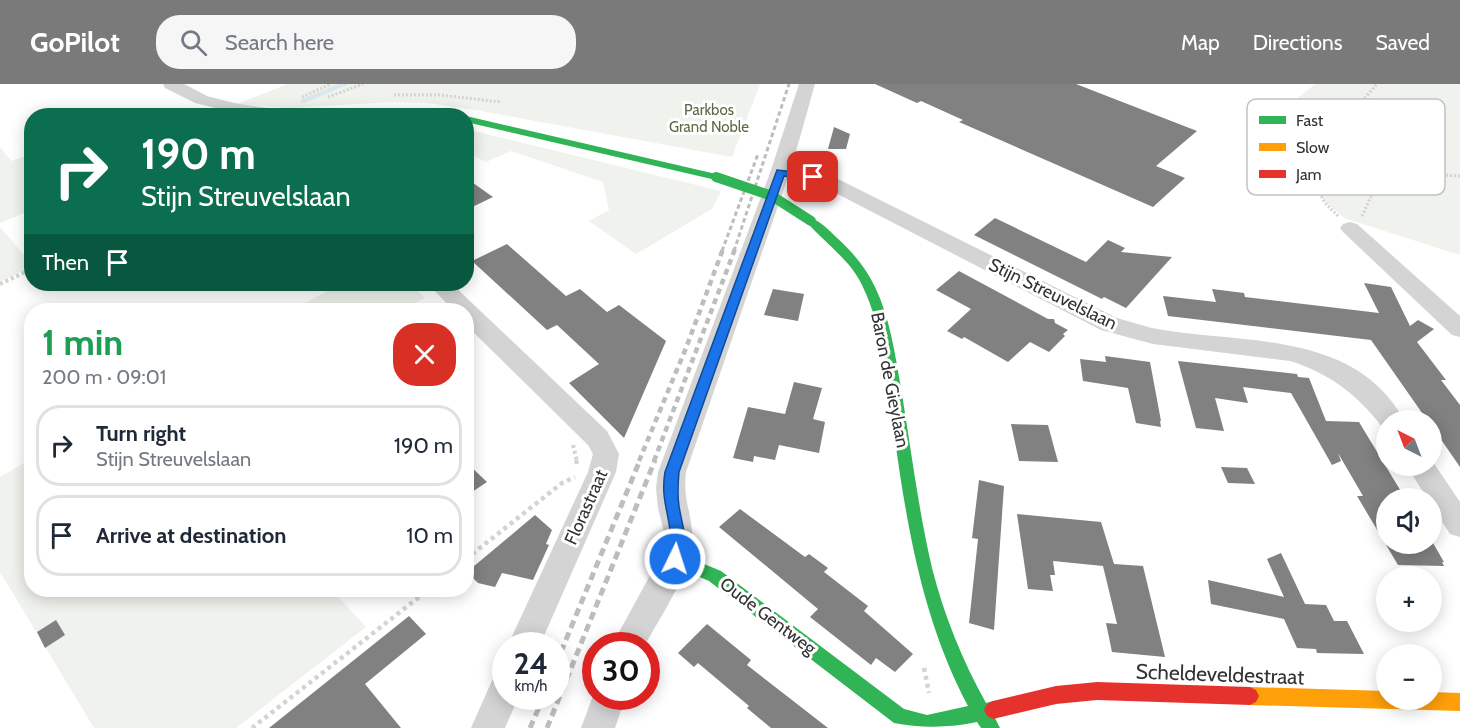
<!DOCTYPE html>
<html lang="en">
<head>
<meta charset="utf-8">
<style>
  body { margin:0; font-family:Cabin,sans-serif; background:#f6f6f7; color:#1f2937; height:100vh; display:flex; flex-direction:column; font-size:22px; white-space:nowrap }
  * { box-sizing:border-box; margin:0 }
  p { font-size:20px; color:#747a83 }
  .icon { flex:none; width:33px; height:33px; fill:none; stroke:currentColor; stroke-width:2; stroke-linecap:round; stroke-linejoin:round }
  .map { position:relative; flex:1; overflow:hidden }
  .panel { position:absolute; left:24px; top:219px; width:450px; height:294px; display:flex; flex-direction:column; background:#fff; border-radius:24px; box-shadow:0 3px 15px #0003 }
  .panel>* { flex:none }
  .banner { position:absolute; left:24px; top:24px; width:450px; height:183px; border-radius:24px; box-shadow:0 3px 15px #0003; background:#0b6e4f; color:#fff; overflow:hidden }
  .needle { width:39px; rotate:318deg }
  .fabs { position:absolute; left:1376px; top:326px; display:grid; gap:12px }
  .fabs a { display:grid; place-items:center; width:66px; height:66px; border-radius:50%; background:#fff; box-shadow:0 3px 15px #0003; font-size:30px }
  .speed { position:absolute; left:492px; top:548px; display:flex; gap:12px; font-size:30px; font-weight:700; text-align:center }
  .speed>* { display:grid; place-content:center; width:78px; height:78px; border-radius:50%; background:#fff; box-shadow:0 3px 15px #0003; line-height:1 }
  .speed small { font-size:15px; font-weight:400 }
  .speed .limit { border:9px solid #d22; background:#fff; color:#111 }
  .pin { position:absolute; display:grid; place-items:center; width:51px; height:51px; color:#fff; margin:-26px; border-radius:12px; box-shadow:0 3px 9px #0006 }
  .me { position:absolute; width:66px; margin:-33px; rotate:4deg; stroke-linejoin:round; filter:drop-shadow(0 0 4px #0008) }
  .turn { display:flex; align-items:center; gap:21px; height:126px; padding:0 18px; font-size:27px }
  .turn .icon { width:78px; height:78px; stroke-width:2.5 }
  .turn b { display:block; font-size:42px; line-height:51px }
  .then { display:flex; align-items:center; height:57px; padding:0 18px; background:#0003; gap:12px; font-size:22px }
  .round { display:grid; place-items:center; flex:none; width:63px; height:63px; border-radius:24px; background:#f6f6f7 }
  .overview { display:flex; align-items:center; justify-content:space-between; height:102px; padding:0 18px }
  h1 { font-size:36px; font-weight:800; line-height:45px; color:#1e9e55 }
  ul { padding:0; list-style:none }
  li { display:flex; align-items:center; gap:18px; height:81px; margin:0 12px 9px; padding:0 6px; border:3px solid #e0e1e3; border-radius:24px }
  li div { flex:1 }
  li b { display:block; font-size:22px }
  li em { font-style:normal }
  header { display:flex; align-items:center; gap:36px; box-sizing:border-box; height:84px; padding:0 30px; background:#7a7a7a; color:#fff }
  header strong { font-size:28px }
  nav { display:flex; gap:33px; margin-inline-start:auto; font-size:21px }
  .search { width:420px; height:54px; background:#f6f6f7; display:flex; align-items:center; gap:15px; box-sizing:border-box; padding:0 21px; border-radius:24px; color:#747a83; font-size:22px }
  .map>svg:first-child { display:block }
  .green { fill:#f0f2ed }
  .lines { fill:none; stroke-linecap:round; stroke-linejoin:round }
  .stream { stroke:#dae7ec; stroke-width:4.5 }
  .building { fill:#818181 }
  .path-far2 { stroke:#d3d3d3; stroke-width:3; stroke-dasharray:2 2; stroke-linecap:butt }
  .path-far1 { stroke:#d3d3d3; stroke-width:4; stroke-dasharray:3 3; stroke-linecap:butt }
  .path { stroke:#d3d3d3; stroke-width:4.5; stroke-dasharray:4 4; stroke-linecap:butt }
  .street { fill:#d4d4d4; fill-rule:evenodd }
  .fast { fill:#30b455; fill-rule:evenodd }
  .slow { fill:#ff9f0a; fill-rule:evenodd }
  .jam { fill:#e5322d; fill-rule:evenodd }
  .rail-far2 { stroke:#bdbdbd; stroke-width:3; stroke-dasharray:4.5 3; stroke-linecap:butt }
  .rail-far1 { stroke:#bdbdbd; stroke-width:4.5; stroke-dasharray:6 4.5; stroke-linecap:butt }
  .rail { stroke:#bdbdbd; stroke-width:5; stroke-dasharray:8 5; stroke-linecap:butt }
  .fast-bridge { stroke:#30b455; stroke-width:10 }
  .route { fill:#1a73e8; stroke:#114b97; stroke-width:1.5 }
  .labels { text-anchor:middle; dominant-baseline:central; stroke-width:6; stroke-linejoin:round; paint-order:stroke }
  .far-park-label { font-size:15px; fill:#5a6a45; stroke:#fff }
  .street-label { font-size:18px; fill:#333; stroke:#fff }
  .near-street-label { font-size:21px; fill:#333; stroke:#fff }
  .key { fill:#fff; stroke:#c2c2c2; stroke-width:1.5 }
  .key-label { font-size:16px; fill:#333 }
</style>
</head>
<body>
<header>
<strong>GoPilot</strong>
<div class="search"><svg class="icon" aria-label="search" viewBox="0 0 24 24"><circle cx="10" cy="10" r="6"/><path d="M15 15l6 6"/></svg>Search here</div>
<nav><a>Map</a><a>Directions</a><a>Saved</a></nav>
</header>
<div class="map">
<svg width="1460" height="644" viewBox="0 0 1460 644">
  <rect width="100%" height="100%" fill="#fff"/>
  <g class="green">
    <path d="M288,0H760L732,73L481,27L428,19L392,18L287,24L237,20Z"/>
    <path d="M1315,0H1460V171L1344,134L1251,52Z"/>
    <path d="M466,45L721,107L712,125L636,170L589,137L609,126L603,98L511,67L486,78L467,68Z"/>
    <path d="M0,63L11,77L32,70L31,126L0,139Z"/>
    <path d="M0,143L28,176L32,175L31,183L0,198Z"/>
    <path d="M340,200H411L425,214L402,226H292Z"/>
    <path d="M31,375L32,506H332L366,543L236,644H94L0,488V393Z"/>
  </g>
  <g class="lines">
    <path class="stream" d="M303,17L344,0"/>
  </g>
  <g class="building">
    <path d="M875,0H1076L1197,47L1156,82L1185,94L1153,123L959,38L963,36L921,17L917,19Z"/>
    <path d="M834,43L850,50L846,65H828Z"/>
    <path d="M466,94L493,113L466,126Z"/>
    <path d="M995,134L1086,178L1108,156L1125,164L1121,168L1172,173L1126,224L1104,213L1102,215L974,151Z"/>
    <path d="M507,160L566,212L580,205L607,228L619,221L666,257L624,354L569,299L599,280L557,241L547,246L472,177Z"/>
    <path d="M959,187L1048,235H1054L1055,239L1068,246L1063,250L1065,252L1049,268L1030,258L1008,278L964,253L962,255L947,247L971,225L936,206Z"/>
    <path d="M1364,199L1391,203L1410,242L1418,236L1434,245L1417,258L1446,296H1441L1460,321V383L1431,341V336H1427L1371,256L1168,232L1163,212L1216,218L1212,205L1244,209L1245,213L1379,229Z"/>
    <path d="M773,205L804,210L798,237L764,231Z"/>
    <path d="M1105,272L1150,278L1161,337H1160L1161,343L1136,339L1128,304L1083,297L1080,275L1106,278Z"/>
    <path d="M1178,277L1297,290L1298,293L1309,294L1326,337L1359,338L1405,414H1386V459H1433L1444,478H1442L1444,482L1398,481L1357,412H1363L1338,369L1341,377L1332,381L1291,309L1243,303L1248,319L1215,314L1224,347L1196,344Z"/>
    <path d="M794,298L822,304L813,335L825,338L819,369L779,361L775,376L754,372L753,378L733,374L748,323L785,330Z"/>
    <path d="M1011,340L1048,341L1058,378L1019,377Z"/>
    <path d="M466,378L487,398L466,412Z"/>
    <path d="M1221,383L1247,384L1255,400L1228,399Z"/>
    <path d="M979,396L1004,402L994,546L969,539L978,455L972,454Z"/>
    <path d="M740,425L805,473L809,470L828,484L824,488L868,522L864,527L913,570L895,588L876,574L871,581L810,533L818,525L719,443Z"/>
    <path d="M1017,430L1101,438L1114,480L1143,482L1165,573L1112,568L1106,539L1117,540L1103,482L1053,477L1055,491H1050L1053,507L1028,505Z"/>
    <path d="M535,431L552,446L546,460L549,461L533,496L502,489L495,503L478,499L467,488Z"/>
    <path d="M1281,469L1305,520L1326,521L1334,537H1347L1364,570L1317,569L1316,565L1297,564L1284,535L1211,520L1208,496L1284,513L1267,475Z"/>
    <path d="M409,532L426,550L365,600L401,644H269Z"/>
    <path d="M56,536L65,551L45,564L37,548Z"/>
    <path d="M707,540L751,576L747,581L828,644H771L747,624L749,622L698,579L694,583L678,569Z"/>
  </g>
  <g class="lines">
    <g class="path-far2">
      <path d="M394,11H440L501,18"/>
      <path d="M302,13L331,0"/>
      <path d="M328,13L363,0"/>
      <path d="M1338,132L1325,119L1317,104L1313,89L1316,70L1377,0"/>
      <path d="M1362,132C1367,123 1370,111 1378,103C1397,85 1436,91 1460,92"/>
    </g>
    <g class="path-far1">
      <path d="M0,200L32,185"/>
      <path d="M573,361L577,377"/>
    </g>
    <g class="path">
      <path d="M576,376L578,383"/>
      <path d="M466,475L562,399L575,393"/>
      <path d="M924,584L929,609"/>
      <path d="M252,644L428,506"/>
    </g>
    <g class="street">
      <path d="M163,0H184L207,12L234,19L268,24H413L447,27L455,32H248L195,19L165,4Z"/>
      <path d="M799,0H815L791,85L832,92L1117,234C1128,237 1140,241 1152,244C1238,261 1354,244 1404,336H1386V344L1382,343C1358,311 1329,289 1290,277L1153,260L1101,246L820,101L787,96L686,388C683,414 690,424 692,447C696,482 661,531 645,561H612L660,473L664,448L658,424L656,404L658,388L770,89Z"/>
      <path d="M1350,138L1357,140L1460,232V253L1452,251L1343,148L1340,144L1343,140Z"/>
      <path d="M428,200H452L607,347L619,370L616,388L540,561H508L588,388L593,370L588,361L466,241V226H453Z"/>
      <path d="M1431,375L1460,418V453L1450,450L1431,421V414H1427L1406,381H1431Z"/>
      <path d="M506,588V612H519L505,644H471L494,592Z"/>
      <path d="M596,604V612H626L615,644H581Z"/>
    </g>
    <g class="fast">
      <path d="M466,32L716,90L721,93L716,96L466,38Z"/>
      <path d="M811,134C820,137 829,146 836,153C852,167 866,184 875,203C890,234 895,270 901,304C911,364 918,424 932,484C944,531 962,576 986,619L993,617L999,620L1002,626L999,632L995,634L1000,644H981L977,638C951,644 919,644 894,639L709,497L669,480L667,475L669,470L675,468L721,487L904,625L927,631L968,622C924,539 908,449 895,356C888,306 885,248 862,201C849,174 824,159 806,137Z"/>
    </g>
    <path class="slow" d="M1250,603L1386,607V615H1431V608L1460,609V627L1250,621L1244,618L1241,612L1244,606Z"/>
    <path class="jam" d="M1097,598L1250,603L1256,606L1259,612L1256,618L1250,621L1097,616L1056,620L993,635L987,632L984,626L987,620L993,617L1056,602Z"/>
    <g class="rail-far2">
      <path d="M722,167L758,70"/>
      <path d="M734,167L789,0"/>
    </g>
    <g class="rail-far1">
      <path d="M639,377L686,264L723,165"/>
      <path d="M654,377L735,165"/>
    </g>
    <g class="rail">
      <path d="M556,580L640,376"/>
      <path d="M530,644L544,612"/>
      <path d="M547,644L655,376"/>
    </g>
    <path class="fast-bridge" d="M716,93L772,112L811,137"/>
  </g>
  <path class="route" d="M777,86L813,90L818,93L813,96L784,92L679,388C678,400 677,410 679,422C682,442 690,460 681,480L675,482L670,480C665,469 671,457 670,446C667,424 661,411 665,388Z"/>
  <g class="labels">
    <g class="far-park-label">
      <text x="709" y="26">Parkbos<tspan x="709" dy="17">Grand Noble</tspan></text>
    </g>
    <g class="street-label">
      <text transform="translate(1053 210) rotate(26)">Stijn Streuvelslaan</text>
      <text transform="translate(890 296) rotate(79)">Baron de Gieylaan</text>
      <text transform="translate(586 423) rotate(-66)">Florastraat</text>
      <text transform="translate(768 532) rotate(37)">Oude Gentweg</text>
    </g>
    <g class="near-street-label">
      <text transform="translate(1220 590) rotate(2)">Scheldeveldestraat</text>
    </g>
  </g>
  <rect x="1247" y="15" width="198" height="96" rx="9" class="key"/>
  <rect x="1259" y="32" width="27" height="8" fill="#30b455"/>
  <rect x="1259" y="59" width="27" height="8" fill="#ff9f0a"/>
  <rect x="1259" y="86" width="27" height="8" fill="#e5322d"/>
  <g class="key-label">
    <text x="1296" y="42">Fast</text>
    <text x="1296" y="69">Slow</text>
    <text x="1296" y="96">Jam</text>
  </g>
</svg>
<div class="fabs">
<a><svg class="needle" viewBox="-14 -14 28 28"><path d="M0-13l5 13h-10z" fill="#e53935"/><path d="M0 13l5-13h-10z" fill="#747a83"/></svg></a>
<a><svg class="icon" aria-label="sound" viewBox="0 0 24 24"><path d="M4 9h4l5-4v14l-5-4H4zM17 9q2 3 0 6"/></svg></a>
<a>+</a>
<a>−</a>
</div>
<div class="speed"><div>24<small>km/h</small></div><div class="limit">30</div></div>
<div class="pin" style="left:813px;top:93px;background:#d93025"><svg class="icon" aria-label="arrive" viewBox="0 0 24 24"><path d="M6 21V4h12l-3 4 3 4H6"/></svg></div>
<svg class="me" style="left:675px;top:475px" viewBox="-20 -20 40 40"><circle r="17" fill="#1a73e8" stroke="#fff" stroke-width="3"/><path d="M0-11L8 9 0 5-8 9z" fill="#fff"/></svg>
<div class="banner">
<div class="turn"><svg class="icon" aria-label="right" viewBox="0 0 24 24"><path d="M7 20v-9h11M14 6l5 5-5 5"/></svg><div><b>190 m</b>Stijn Streuvelslaan</div></div>
<div class="then">Then<svg class="icon" aria-label="arrive" viewBox="0 0 24 24"><path d="M6 21V4h12l-3 4 3 4H6"/></svg></div>
</div>
<section class="panel">
<div class="overview"><div><h1>1 min</h1><p>200 m · 09:01</p></div><a class="round" style="background:#d93025;color:#fff"><svg class="icon" aria-label="close" viewBox="0 0 24 24"><path d="M6 6l12 12M18 6L6 18"/></svg></a></div>
<ul>
<li><svg class="icon" aria-label="right" viewBox="0 0 24 24"><path d="M7 20v-9h11M14 6l5 5-5 5"/></svg><div><b>Turn right</b><p>Stijn Streuvelslaan</p></div><em>190 m</em></li>
<li><svg class="icon" aria-label="arrive" viewBox="0 0 24 24"><path d="M6 21V4h12l-3 4 3 4H6"/></svg><div><b>Arrive at destination</b></div><em>10 m</em></li>
</ul>
</section>
</div>
</body>
</html>
